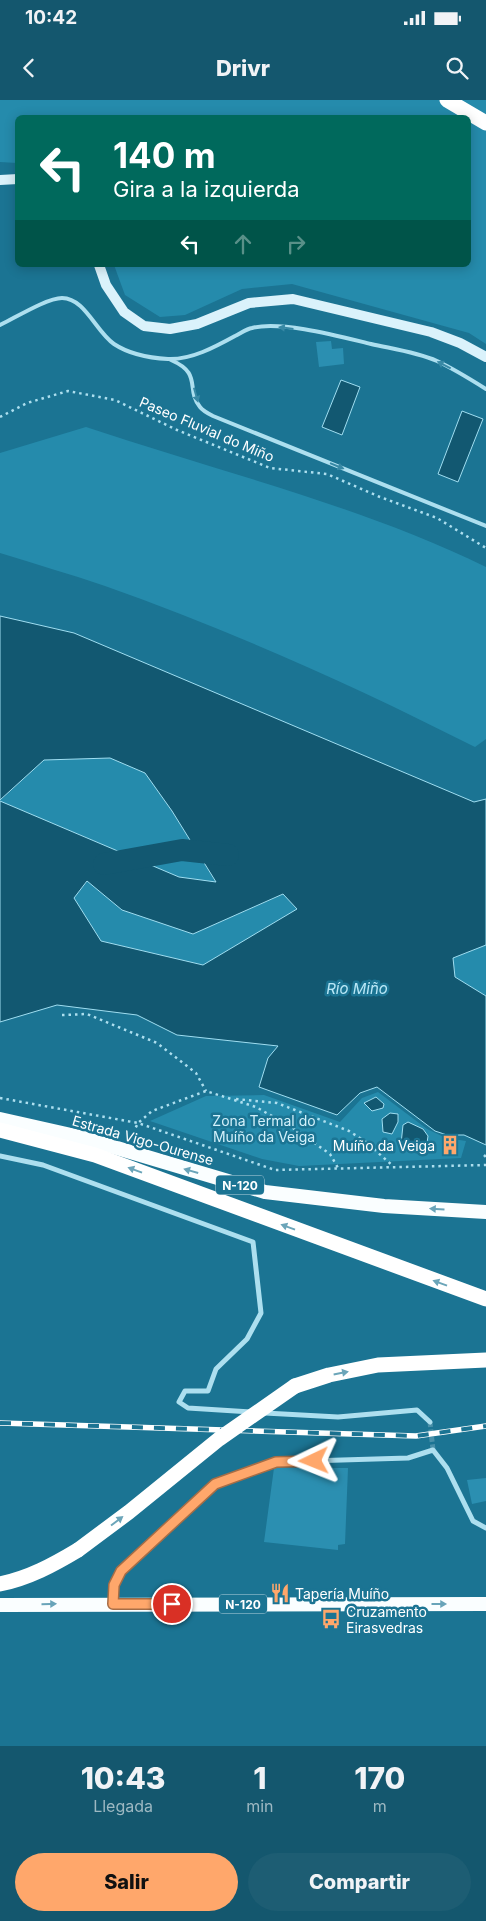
<!DOCTYPE html>
<html lang="es">
<head>
<meta charset="utf-8">
<style>
  body { margin:0; font-family:Inter,sans-serif; background:#1d5d73; color:#f1f3f6; height:100vh; display:flex; flex-direction:column; font-size:19px; white-space:nowrap }
  * { box-sizing:border-box; margin:0 }
  p { font-size:16px; color:#9db8c2 }
  .icon { flex:none; width:28px; height:28px; fill:none; stroke:currentColor; stroke-width:2; stroke-linecap:round; stroke-linejoin:round }
  .map { position:relative; height:1646px; overflow:hidden }
  .drawer { display:flex; flex-direction:column; background:#14576e; flex:1 }
  .drawer>* { flex:none }
  .hud { position:absolute; left:15px; top:15px; width:456px; height:152px; border-radius:8px; box-shadow:0 2px 12px #0003; background:#00695c; color:#fff; overflow:hidden }
  .pin { position:absolute; display:grid; place-items:center; width:42px; height:42px; color:#fff; margin:-21px; border:2px solid #fff; border-radius:50%; box-shadow:0 1px 5px #0007 }
  .me { position:absolute; width:55px; margin:-28px; rotate:268deg; stroke-linejoin:round; filter:drop-shadow(0 0 4px #0008) }
  .turn { display:flex; align-items:center; gap:18px; height:105px; padding:0 15px; font-size:22px }
  .turn .icon { width:65px; height:65px; stroke-width:2.5 }
  .turn b { display:block; font-size:35px; line-height:42px }
  .lanes { display:flex; align-items:center; height:48px; padding:0 15px; background:#0003; justify-content:center; gap:25px; direction:ltr }
  .lanes .off { opacity:.35 }
  .eta { display:flex; justify-content:space-evenly; align-items:center; height:85px; text-align:center }
  .eta b { font-size:30px; font-weight:800; line-height:35px }
  .primary-button { display:flex; gap:10px; margin-top:auto; padding:10px 15px }
  .primary-button a { flex:1; height:58px; border-radius:30px; background:#ffa76b; color:#111; font-size:20px; font-weight:800; line-height:58px; text-align:center }
  .primary-button a+a { background:#1d5d73; color:#f1f3f6 }
  .status { display:flex; justify-content:space-between; align-items:center; height:35px; padding:0 25px; background:#14576e; direction:ltr }
  .status svg { height:14px; fill:currentColor }
  header { display:flex; justify-content:space-between; align-items:center; height:65px; padding:0 15px; background:#14576e; font-size:22px; font-weight:800 }
  .map>svg:first-child { display:block }
  .green { fill:#258bac; fill-rule:evenodd }
  .water { fill:#125871; stroke:#a0def1; fill-rule:evenodd }
  .lines { fill:none; stroke-linecap:round; stroke-linejoin:round }
  .river { stroke:#125871; stroke-width:22 }
  .building { fill:#2b8fb1 }
  .minor-tunnel { stroke:#4990a9; stroke-width:5; stroke-dasharray:5 2.5; stroke-linecap:butt }
  .path { stroke:#addfef; stroke-width:2.5; stroke-dasharray:2.5 4; stroke-linecap:butt }
  .service { stroke:#addfef; stroke-width:4 }
  .minor { stroke:#addfef; stroke-width:5 }
  .secondary { stroke:#daf2fb; stroke-width:10 }
  .trunk { stroke:#fafeff; stroke-width:14 }
  .motorway { stroke:#fff; stroke-width:15 }
  .rail-casing { stroke:#fff; stroke-width:5.5 }
  .rail { stroke:#1b7493; stroke-width:4; stroke-dasharray:11; stroke-linecap:butt }
  .motorway-bridge { stroke:#fff; stroke-width:15 }
  .oneway { fill:#3889a5 }
  .oneway2 { fill:#6ba5b9 }
  .oneway3 { fill:#69a4b9 }
  .route-casing { stroke:#a66d46; stroke-width:12 }
  .route { stroke:#ffa76b; stroke-width:9 }
  .labels { text-anchor:middle; dominant-baseline:central; stroke-width:5; stroke-linejoin:round; paint-order:stroke }
  .shield { fill:#1b7493; stroke:#bbd5df; stroke-width:1 }
  .shield-label { font-size:12px; font-weight:bold; fill:#fff }
  .street-label { font-size:14px; fill:#fff; stroke:#1b7493 }
  .park-label { font-size:14px; fill:#d3f1fb; stroke:#1b7493 }
  .poi-label { font-size:14px; fill:#fff; stroke:#1b7493; text-anchor:start }
  .water-label { font-size:15px; font-style:italic; fill:#b9e7f6; stroke:#1b7493 }
</style>
</head>
<body>
<div class="status"><b>10:42</b><svg viewBox="0 0 49 12"><path d="M0 12V9h3v3zM5 12V6h3v6zM10 12V3h3v9zM15 12V0h3v12zM26 1h20v11H26zM47 4h2v5h-2z"/></svg></div>
<header><svg class="icon" aria-label="back" viewBox="0 0 24 24"><path d="M15 5l-7 7 7 7"/></svg>Drivr<svg class="icon" aria-label="search" viewBox="0 0 24 24"><circle cx="10" cy="10" r="6"/><path d="M15 15l6 6"/></svg></header>
<div class="map">
<svg width="486" height="1646" viewBox="0 0 486 1646">
  <rect width="100%" height="100%" fill="#1b7493"/>
  <g class="green">
    <path d="M0,0H486V244L469,233L292,184L242,189L185,215L160,217L125,195L114,165H469V18H18L17,63L0,62Z"/>
    <path d="M86,327C220,372 359,405 486,467V639L475,647C355,586 232,531 105,486C70,474 35,464 0,453V353Z"/>
    <path d="M110,658L145,673L172,711L216,783L179,777L0,701L44,660Z"/>
    <path d="M88,781L122,810L193,834L284,794L297,810L203,865L101,841L74,798Z"/>
    <path d="M486,845V896L455,877L453,858Z"/>
    <path d="M378,992L427,1029L446,1038L466,1041L461,1058L299,1066L262,1059L150,1021L206,996L264,995L340,1022L362,998ZM448,1040H458L457,1053H447L443,1043Z"/>
  </g>
  <g class="water">
    <path d="M341,280L360,287L342,335L322,327Z"/>
    <path d="M462,311L483,319L458,382L438,374Z"/>
    <path d="M0,516L74,533L474,702L486,699V845L453,858L455,877L486,896V1045L464,1035H447L435,1031L377,987L360,993L337,1015L259,987L268,958L278,946L177,935L137,915L57,905L0,922V701L179,777L216,782L172,711L145,673L110,658L44,660L0,700ZM87,781L122,810L193,834L283,794L297,809L203,865L101,841L74,798Z"/>
    <path d="M376,997L384,1004L383,1008L372,1011L364,1003Z"/>
    <path d="M390,1013L398,1014V1022L392,1034L383,1032L382,1019Z"/>
    <path d="M408,1022L423,1029L428,1036L427,1043L420,1048L401,1044L403,1025Z"/>
  </g>
  <g class="lines">
    <path class="river" d="M104,764L182,750L228,755"/>
  </g>
  <g class="building">
    <path d="M331,241L332,249L343,248L344,264L319,267L316,242Z"/>
    <path d="M258,1012L273,1018L270,1027L255,1022Z"/>
    <path d="M448,1040H458L457,1053H447L441,1044Z"/>
    <path d="M274,1368H348L345,1444L338,1445V1450L264,1442Z"/>
    <path d="M486,1378V1401L472,1404L467,1380Z"/>
  </g>
  <g class="lines">
    <path class="minor-tunnel" d="M430,1322L433,1350"/>
    <g class="path">
      <path d="M0,317L27,303L68,291L115,300L177,330L270,368L327,374L380,397L437,418L486,448"/>
      <path d="M62,915L87,914L157,943L196,973L206,991"/>
      <path d="M0,998L138,1023L275,1070L486,1065"/>
      <path d="M236,999L277,1003L349,1031L366,1042L393,1066"/>
      <path d="M130,1039L138,1023L152,1011L206,991L256,1007L293,1028L330,1054L338,1068"/>
      <path d="M484,1055L486,1057"/>
    </g>
    <g class="service">
      <path d="M0,225C15,218 47,198 62,198C85,198 96,232 114,244C129,254 150,258 168,259C191,260 215,247 235,236C240,234 246,229 252,228C280,220 342,237 371,244C393,249 416,252 437,261C454,269 470,279 486,289"/>
      <path d="M171,260C203,274 185,288 200,307C203,311 209,314 213,316L486,426"/>
    </g>
    <g class="minor">
      <path d="M0,1056L43,1065L253,1142L261,1213L247,1239L216,1269L208,1291H185L179,1302L188,1308L251,1312"/>
      <path d="M265,1313L338,1317L417,1310L430,1322"/>
      <path d="M113,1503L114,1485L121,1471L215,1384L276,1362L408,1358L433,1350L447,1368L473,1421L486,1428"/>
    </g>
    <g class="secondary">
      <path d="M0,80L18,79"/>
      <path d="M99,165L106,185L124,212L144,226L170,229L197,224L249,203L293,199L431,232L460,243L486,257"/>
    </g>
    <g class="trunk">
      <path d="M0,1019L80,1037L265,1092L384,1106L486,1112"/>
      <path d="M0,1505L486,1504"/>
    </g>
    <g class="motorway">
      <path d="M447,0L486,23"/>
      <path d="M0,1030L95,1055L486,1199"/>
      <path d="M295,1286L329,1275L378,1265L486,1260"/>
      <path d="M0,1484C29,1478 53,1465 78,1450"/>
    </g>
    <defs>
      <path id="rail" d="M0,1323L416,1336L486,1326"/>
    </defs>
    <use href="#rail" class="rail-casing"/>
    <use href="#rail" class="rail"/>
    <path class="motorway-bridge" d="M78,1450L129,1412L219,1339L295,1286"/>
  </g>
  <defs><path id="oneway-solid" d="M-6-.8H1V-3.2L6.5 0L1 3.2V.8H-6Z" transform="scale(1.25)"/></defs>
  <g class="oneway">
    <use href="#oneway-solid" transform="translate(286 228) rotate(-173)"/>
    <use href="#oneway-solid" transform="translate(444 265) rotate(-153)"/>
    <use href="#oneway-solid" transform="translate(196 295) rotate(74)"/>
    <use href="#oneway-solid" transform="translate(337 366) rotate(22)"/>
  </g>
  <g class="oneway2">
    <use href="#oneway-solid" transform="translate(135 1070) rotate(-160)"/>
    <use href="#oneway-solid" transform="translate(288 1127) rotate(-160)"/>
    <use href="#oneway-solid" transform="translate(440 1183) rotate(-160)"/>
    <use href="#oneway-solid" transform="translate(341 1273) rotate(-11)"/>
    <use href="#oneway-solid" transform="translate(117 1421) rotate(-37)"/>
  </g>
  <g class="oneway3">
    <use href="#oneway-solid" transform="translate(191 1071) rotate(-164)"/>
    <use href="#oneway-solid" transform="translate(437 1109) rotate(-177)"/>
    <use href="#oneway-solid" transform="translate(49 1504) rotate(-1)"/>
    <use href="#oneway-solid" transform="translate(439 1504)"/>
  </g>
  <g class="lines">
    <defs>
      <path id="route" d="M172,1504H113L114,1485L121,1471L215,1384L276,1362L314,1361"/>
    </defs>
    <use href="#route" class="route-casing"/>
    <use href="#route" class="route"/>
  </g>
  <defs>
    <symbol id="building-bare" viewBox="-9 -9 18 18"><path d="M-4-6H4V6H1V3H-1V6H-4ZM-2.5-4.3h1.7v1.8h-1.7ZM.8-4.3h1.7v1.8H.8ZM-2.5-1h1.7V.8h-1.7ZM.8-1h1.7V.8H.8Z" fill="#ffa76b" stroke="#1b7493" stroke-width="2.5" paint-order="stroke"/></symbol>
    <symbol id="restaurant-bare" viewBox="-9 -9 18 18"><path d="M-5-6h1v4h1v-4h1v4h1v-4h1v5L-1.5 .5V6h-2V.5L-5-1ZM5-6V6H3V1.5H1.5Q1.5-4 5-6Z" fill="#ffa76b" stroke="#1b7493" stroke-width="2.5" paint-order="stroke"/></symbol>
    <symbol id="bus-bare" viewBox="-9 -9 18 18"><path d="M-5-6H5V4H4V6H2V4H-2V6H-4V4H-5ZM-3.5-4V0h7V-4ZM-3.5 1.2v1.5H-2V1.2ZM2 1.2v1.5H3.5V1.2Z" fill="#ffa76b" stroke="#1b7493" stroke-width="2.5" paint-order="stroke"/></symbol>
  </defs>
  <g fill-rule="evenodd">
    <use href="#building-bare" x="436" y="1031" width="28" height="28"/>
    <use href="#restaurant-bare" x="266" y="1479" width="28" height="28"/>
    <use href="#bus-bare" x="317" y="1505" width="28" height="28"/>
  </g>
  <g class="labels">
    <g class="shield">
      <rect x="216" y="1075.5" width="48" height="19" rx="4"/>
      <rect x="219" y="1494.5" width="48" height="19" rx="4"/>
    </g>
    <g class="shield-label">
      <text x="240" y="1085">N-120</text>
      <text x="243" y="1504">N-120</text>
    </g>
    <g class="street-label">
      <text transform="translate(207 329) rotate(23)">Paseo Fluvial do Miño</text>
      <text transform="translate(143 1040) rotate(16)">Estrada Vigo-Ourense</text>
    </g>
    <g class="park-label">
      <text x="264" y="1020">Zona Termal do<tspan x="264" dy="16">Muíño da Veiga</tspan></text>
    </g>
    <g class="poi-label">
      <text x="435" y="1045" text-anchor="end">Muíño da Veiga</text>
      <text x="295" y="1493">Tapería Muíño</text>
      <text x="346" y="1511">Cruzamento<tspan x="346" dy="16">Eirasvedras</tspan></text>
    </g>
    <g class="water-label">
      <text x="357" y="888">Río Miño</text>
    </g>
  </g>
</svg>
<div class="pin" style="left:172px;top:1504px;background:#d93025"><svg class="icon" aria-label="arrive" viewBox="0 0 24 24"><path d="M6 21V4h12l-3 4 3 4H6"/></svg></div>
<svg class="me" style="left:314px;top:1361px" viewBox="-20 -20 40 40"><path d="M0-17L14 15 0 8-14 15z" fill="#ffa76b" stroke="#fff" stroke-width="4"/></svg>
<div class="hud">
<div class="turn"><svg class="icon" aria-label="left" viewBox="0 0 24 24"><path d="M17 20v-9H6M10 6l-5 5 5 5"/></svg><div><b>140 m</b>Gira a la izquierda</div></div>
<div class="lanes"><svg class="icon" aria-label="left" viewBox="0 0 24 24"><path d="M17 20v-9H6M10 6l-5 5 5 5"/></svg><svg class="icon off" aria-label="ahead" viewBox="0 0 24 24"><path d="M12 20V5M6 11l6-6 6 6"/></svg><svg class="icon off" aria-label="right" viewBox="0 0 24 24"><path d="M7 20v-9h11M14 6l5 5-5 5"/></svg></div>
</div>
</div>
<section class="drawer">
<div class="eta">
<div><b>10:43</b><p>Llegada</p></div>
<div><b>1</b><p>min</p></div>
<div><b>170</b><p>m</p></div>
</div>
<div class="primary-button"><a>Salir</a><a>Compartir</a></div>
</section>
</body>
</html>
